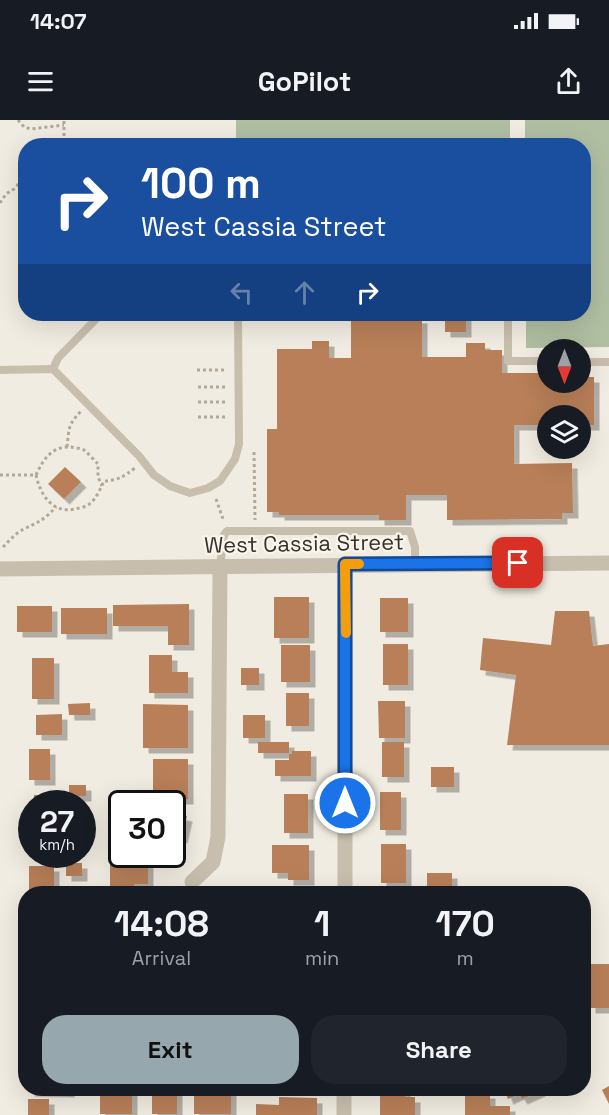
<!DOCTYPE html>
<html lang="en">
<head>
<meta charset="utf-8">
<style>
  body { margin:0; font-family:"Space Grotesk",sans-serif; background:#20242c; color:#f1f3f6; height:100vh; display:flex; flex-direction:column; font-size:22px; white-space:nowrap }
  * { box-sizing:border-box; margin:0 }
  p { font-size:20px; color:#9ea1a6 }
  .icon { flex:none; width:33px; height:33px; fill:none; stroke:currentColor; stroke-width:2; stroke-linecap:round; stroke-linejoin:round }
  .map { position:relative; flex:1; overflow:hidden }
  .details { position:absolute; left:18px; top:766px; width:573px; height:210px; display:flex; flex-direction:column; background:#171b24; border-radius:24px; box-shadow:0 6px 24px #0002 }
  .details>* { flex:none }
  .hud { position:absolute; left:18px; top:18px; width:573px; height:183px; border-radius:24px; box-shadow:0 6px 24px #0002; background:#1a4fa0; color:#fff; overflow:hidden }
  .needle { width:39px; rotate:180deg }
  .controls { position:absolute; left:537px; top:219px; display:grid; gap:12px }
  .controls a { display:grid; place-items:center; width:54px; height:54px; border-radius:50%; background:#171b24; box-shadow:0 6px 24px #0002; font-size:30px }
  .speed { position:absolute; left:18px; top:670px; display:flex; gap:12px; font-size:30px; font-weight:700; text-align:center }
  .speed>* { display:grid; place-content:center; width:78px; height:78px; border-radius:50%; background:#171b24; box-shadow:0 6px 24px #0002; line-height:1 }
  .speed small { font-size:15px; font-weight:400 }
  .speed .limit { border:3px solid #111; border-radius:9px; background:#fff; color:#111 }
  .pin { position:absolute; display:grid; place-items:center; width:51px; height:51px; color:#fff; margin:-26px; border-radius:12px; box-shadow:0 3px 9px #0006 }
  .me { position:absolute; width:66px; margin:-33px; rotate:0deg; stroke-linejoin:round; filter:drop-shadow(0 0 4px #0008) }
  .turn { display:flex; align-items:center; gap:21px; height:126px; padding:0 24px; font-size:27px }
  .turn .icon { width:78px; height:78px; stroke-width:2.5 }
  .turn b { display:block; font-size:42px; line-height:51px }
  .lanes { display:flex; align-items:center; height:57px; padding:0 24px; background:#0003; justify-content:center; gap:30px; direction:ltr }
  .lanes .off { opacity:.35 }
  .eta { display:flex; justify-content:space-evenly; align-items:center; height:102px; text-align:center }
  .eta b { font-size:36px; font-weight:600; line-height:42px }
  .primary-button { display:flex; gap:12px; margin-top:auto; padding:12px 24px }
  .primary-button a { flex:1; height:69px; border-radius:24px; background:#96a7ad; color:#111; font-size:24px; font-weight:600; line-height:69px; text-align:center }
  .primary-button a+a { background:#20242c; color:#f1f3f6 }
  .status { display:flex; justify-content:space-between; align-items:center; height:42px; padding:0 30px; background:#171b24; direction:ltr }
  .status svg { height:16px; fill:currentColor }
  header { display:flex; justify-content:space-between; align-items:center; height:78px; padding:0 24px; background:#171b24; font-size:27px; font-weight:600 }
  .map>svg:first-child { display:block }
  .green { fill:#b0bea2 }
  .building { fill:#b87f58; filter:url(#shadow) }
  .lines { fill:none; stroke-linecap:round; stroke-linejoin:round }
  .path { stroke:#b3a898; stroke-width:3; stroke-dasharray:3 3; stroke-linecap:butt }
  .service { stroke:#c8beae; stroke-width:8 }
  .minor { stroke:#c8beae; stroke-width:15 }
  .tertiary { stroke:#c8beae; stroke-width:15 }
  .route-casing { stroke:#114b97; stroke-width:15 }
  .route { stroke:#1a73e8; stroke-width:10 }
  .slow { stroke:#f59e0b; stroke-width:10 }
  .labels { text-anchor:middle; dominant-baseline:central; stroke-width:4.5; stroke-linejoin:round; paint-order:stroke }
  .street-label { font-size:22px; fill:#37312c; stroke:#f9f5ed }
</style>
</head>
<body>
<div class="status"><b>14:07</b><svg viewBox="0 0 49 12"><path d="M0 12V9h3v3zM5 12V6h3v6zM10 12V3h3v9zM15 12V0h3v12zM26 1h20v11H26zM47 4h2v5h-2z"/></svg></div>
<header><svg class="icon" aria-label="menu" viewBox="0 0 24 24"><path d="M4 6h16M4 12h16M4 18h16"/></svg>GoPilot<svg class="icon" aria-label="share" viewBox="0 0 24 24"><path d="M12 15V3M7 8l5-5 5 5M5 13v7h14v-7"/></svg></header>
<div class="map">
<svg width="609" height="995" viewBox="0 0 609 995">
  <defs>
    <filter id="shadow"><feDropShadow dx="5.5" dy="5.5" stdDeviation="0" flood-color="#0004"/></filter>
  </defs>
  <rect width="100%" height="100%" fill="#f1ece1"/>
  <g class="green">
    <rect x="236" y="0" width="274" height="25"/>
    <path d="M525,0H609V227L526,228V194H584V26L525,25Z"/>
  </g>
  <g class="building">
    <rect x="445" y="194" width="21" height="18"/>
    <path d="M351,198H422V237H466V223H485V230H502V253H548V262H580V253H583V257H594V305H580V296H548V305H514V344L572,343L573,393H562V399L447,400V375H406V400H379V395H279V392H267V309H277V229H312V221H329V238H351Z"/>
    <path d="M65,347L81,362L64,379L48,364Z"/>
    <rect x="274" y="477" width="35" height="41"/>
    <rect x="380" y="478" width="28" height="34"/>
    <path d="M189,484V525H168V506H113V485Z"/>
    <rect x="17" y="486" width="35" height="26"/>
    <rect x="61" y="488" width="46" height="26"/>
    <path d="M555,491H589L593,526L609,524V625H507L516,555L480,550L483,518L551,525Z"/>
    <rect x="383" y="524" width="25" height="41"/>
    <rect x="281" y="525" width="29" height="37"/>
    <path d="M149,535H172V552H188V573H149Z"/>
    <rect x="32" y="538" width="22" height="41"/>
    <rect x="241" y="548" width="18" height="17"/>
    <rect x="286" y="573" width="23" height="33"/>
    <path d="M378,581H405V618H379Z"/>
    <path d="M90,583V595H69L68,584Z"/>
    <path d="M143,584L188,585V628H143Z"/>
    <path d="M62,594V615H36V595Z"/>
    <rect x="243" y="595" width="22" height="23"/>
    <rect x="258" y="622" width="31" height="11"/>
    <rect x="382" y="622" width="22" height="35"/>
    <rect x="29" y="629" width="21" height="31"/>
    <path d="M292,631H311V656H275V640H289V634H292Z"/>
    <rect x="153" y="639" width="35" height="40"/>
    <rect x="431" y="647" width="23" height="20"/>
    <rect x="69" y="665" width="17" height="11"/>
    <rect x="380" y="672" width="21" height="38"/>
    <rect x="284" y="674" width="24" height="39"/>
    <rect x="34" y="675" width="30" height="9"/>
    <path d="M172,693L187,696L182,718L172,716Z"/>
    <rect x="381" y="724" width="25" height="39"/>
    <path d="M272,725H309V760H288V753H272Z"/>
    <path d="M110,741H148V764H134V774H110Z"/>
    <rect x="66" y="743" width="16" height="13"/>
    <rect x="29" y="746" width="25" height="28"/>
    <rect x="427" y="753" width="25" height="17"/>
    <rect x="590" y="844" width="19" height="44"/>
    <path d="M609,966V984L602,970Z"/>
    <path d="M29,969H69V972L29,971Z"/>
    <rect x="100" y="969" width="32" height="25"/>
    <rect x="152" y="969" width="25" height="25"/>
    <path d="M201,969H231V994H194V975H201Z"/>
    <path d="M465,969H481V973H490V986H510V995H465Z"/>
    <path d="M504,969H539L540,971L522,979L519,974L508,979Z"/>
    <path d="M380,970H405V977H415V995H380Z"/>
    <path d="M279,977L317,978V995H256V984L279,985Z"/>
    <rect x="28" y="979" width="21" height="16"/>
  </g>
  <g class="lines">
    <g class="path">
      <path d="M18,0L24,7L31,9L64,5"/>
      <path d="M64,1V26"/>
      <path d="M0,83L6,74L14,69L21,61L22,50H26"/>
      <path d="M197,250H225"/>
      <path d="M198,267H225"/>
      <path d="M198,282H225"/>
      <path d="M198,297H225"/>
      <path d="M67,327C69,308 68,305 81,291"/>
      <path d="M254,332L255,400"/>
      <path d="M0,355H36C40,374 52,394 75,389C79,388 85,387 88,385C96,380 100,369 104,361C119,360 123,357 135,348"/>
      <path d="M36,355C43,340 51,326 71,327C75,328 81,328 84,330C89,334 94,340 98,344V357L102,366"/>
      <path d="M216,379L223,399"/>
      <path d="M3,427C9,421 15,414 22,410C38,402 43,401 56,387"/>
    </g>
    <g class="service">
      <path d="M508,194V241H548"/>
      <path d="M580,242H609"/>
      <path d="M53,249L58,238L101,194"/>
      <path d="M0,250L53,249L139,336L154,355L170,366L190,373L208,368L220,361L235,339L239,324L238,199L236,194"/>
      <path d="M220,446L224,415L227,411H410L415,427V444"/>
    </g>
    <g class="minor">
      <path d="M192,762L213,742L218,717L220,446"/>
      <path d="M345,774V444"/>
      <path d="M344,995V969"/>
    </g>
    <path class="tertiary" d="M0,449C203,447 406,444 609,443"/>
  </g>
  <g class="lines">
    <defs>
      <path id="route" d="M345,683V444L518,443"/>
    </defs>
    <use href="#route" class="route-casing"/>
    <use href="#route" class="route"/>
    <path class="slow" d="M346,513L345,444H359"/>
  </g>
  <g class="labels">
    <g class="street-label">
      <text transform="translate(304 423) rotate(-1)">West Cassia Street</text>
    </g>
  </g>
</svg>
<div class="controls">
<a><svg class="needle" viewBox="-14 -14 28 28"><path d="M0-13l5 13h-10z" fill="#e53935"/><path d="M0 13l5-13h-10z" fill="#9ea1a6"/></svg></a>
<a><svg class="icon" aria-label="layers" viewBox="0 0 24 24"><path d="M12 4l9 5-9 5-9-5zM3 14l9 5 9-5"/></svg></a>
</div>
<div class="speed"><div>27<small>km/h</small></div><div class="limit">30</div></div>
<div class="pin" style="left:518px;top:443px;background:#d93025"><svg class="icon" aria-label="arrive" viewBox="0 0 24 24"><path d="M6 21V4h12l-3 4 3 4H6"/></svg></div>
<svg class="me" style="left:345px;top:683px" viewBox="-20 -20 40 40"><circle r="17" fill="#1a73e8" stroke="#fff" stroke-width="3"/><path d="M0-11L8 9 0 5-8 9z" fill="#fff"/></svg>
<div class="hud">
<div class="turn"><svg class="icon" aria-label="right" viewBox="0 0 24 24"><path d="M7 20v-9h11M14 6l5 5-5 5"/></svg><div><b>100 m</b>West Cassia Street</div></div>
<div class="lanes"><svg class="icon off" aria-label="left" viewBox="0 0 24 24"><path d="M17 20v-9H6M10 6l-5 5 5 5"/></svg><svg class="icon off" aria-label="ahead" viewBox="0 0 24 24"><path d="M12 20V5M6 11l6-6 6 6"/></svg><svg class="icon" aria-label="right" viewBox="0 0 24 24"><path d="M7 20v-9h11M14 6l5 5-5 5"/></svg></div>
</div>
<section class="details">
<div class="eta">
<div><b>14:08</b><p>Arrival</p></div>
<div><b>1</b><p>min</p></div>
<div><b>170</b><p>m</p></div>
</div>
<div class="primary-button"><a>Exit</a><a>Share</a></div>
</section>
</div>
</body>
</html>
